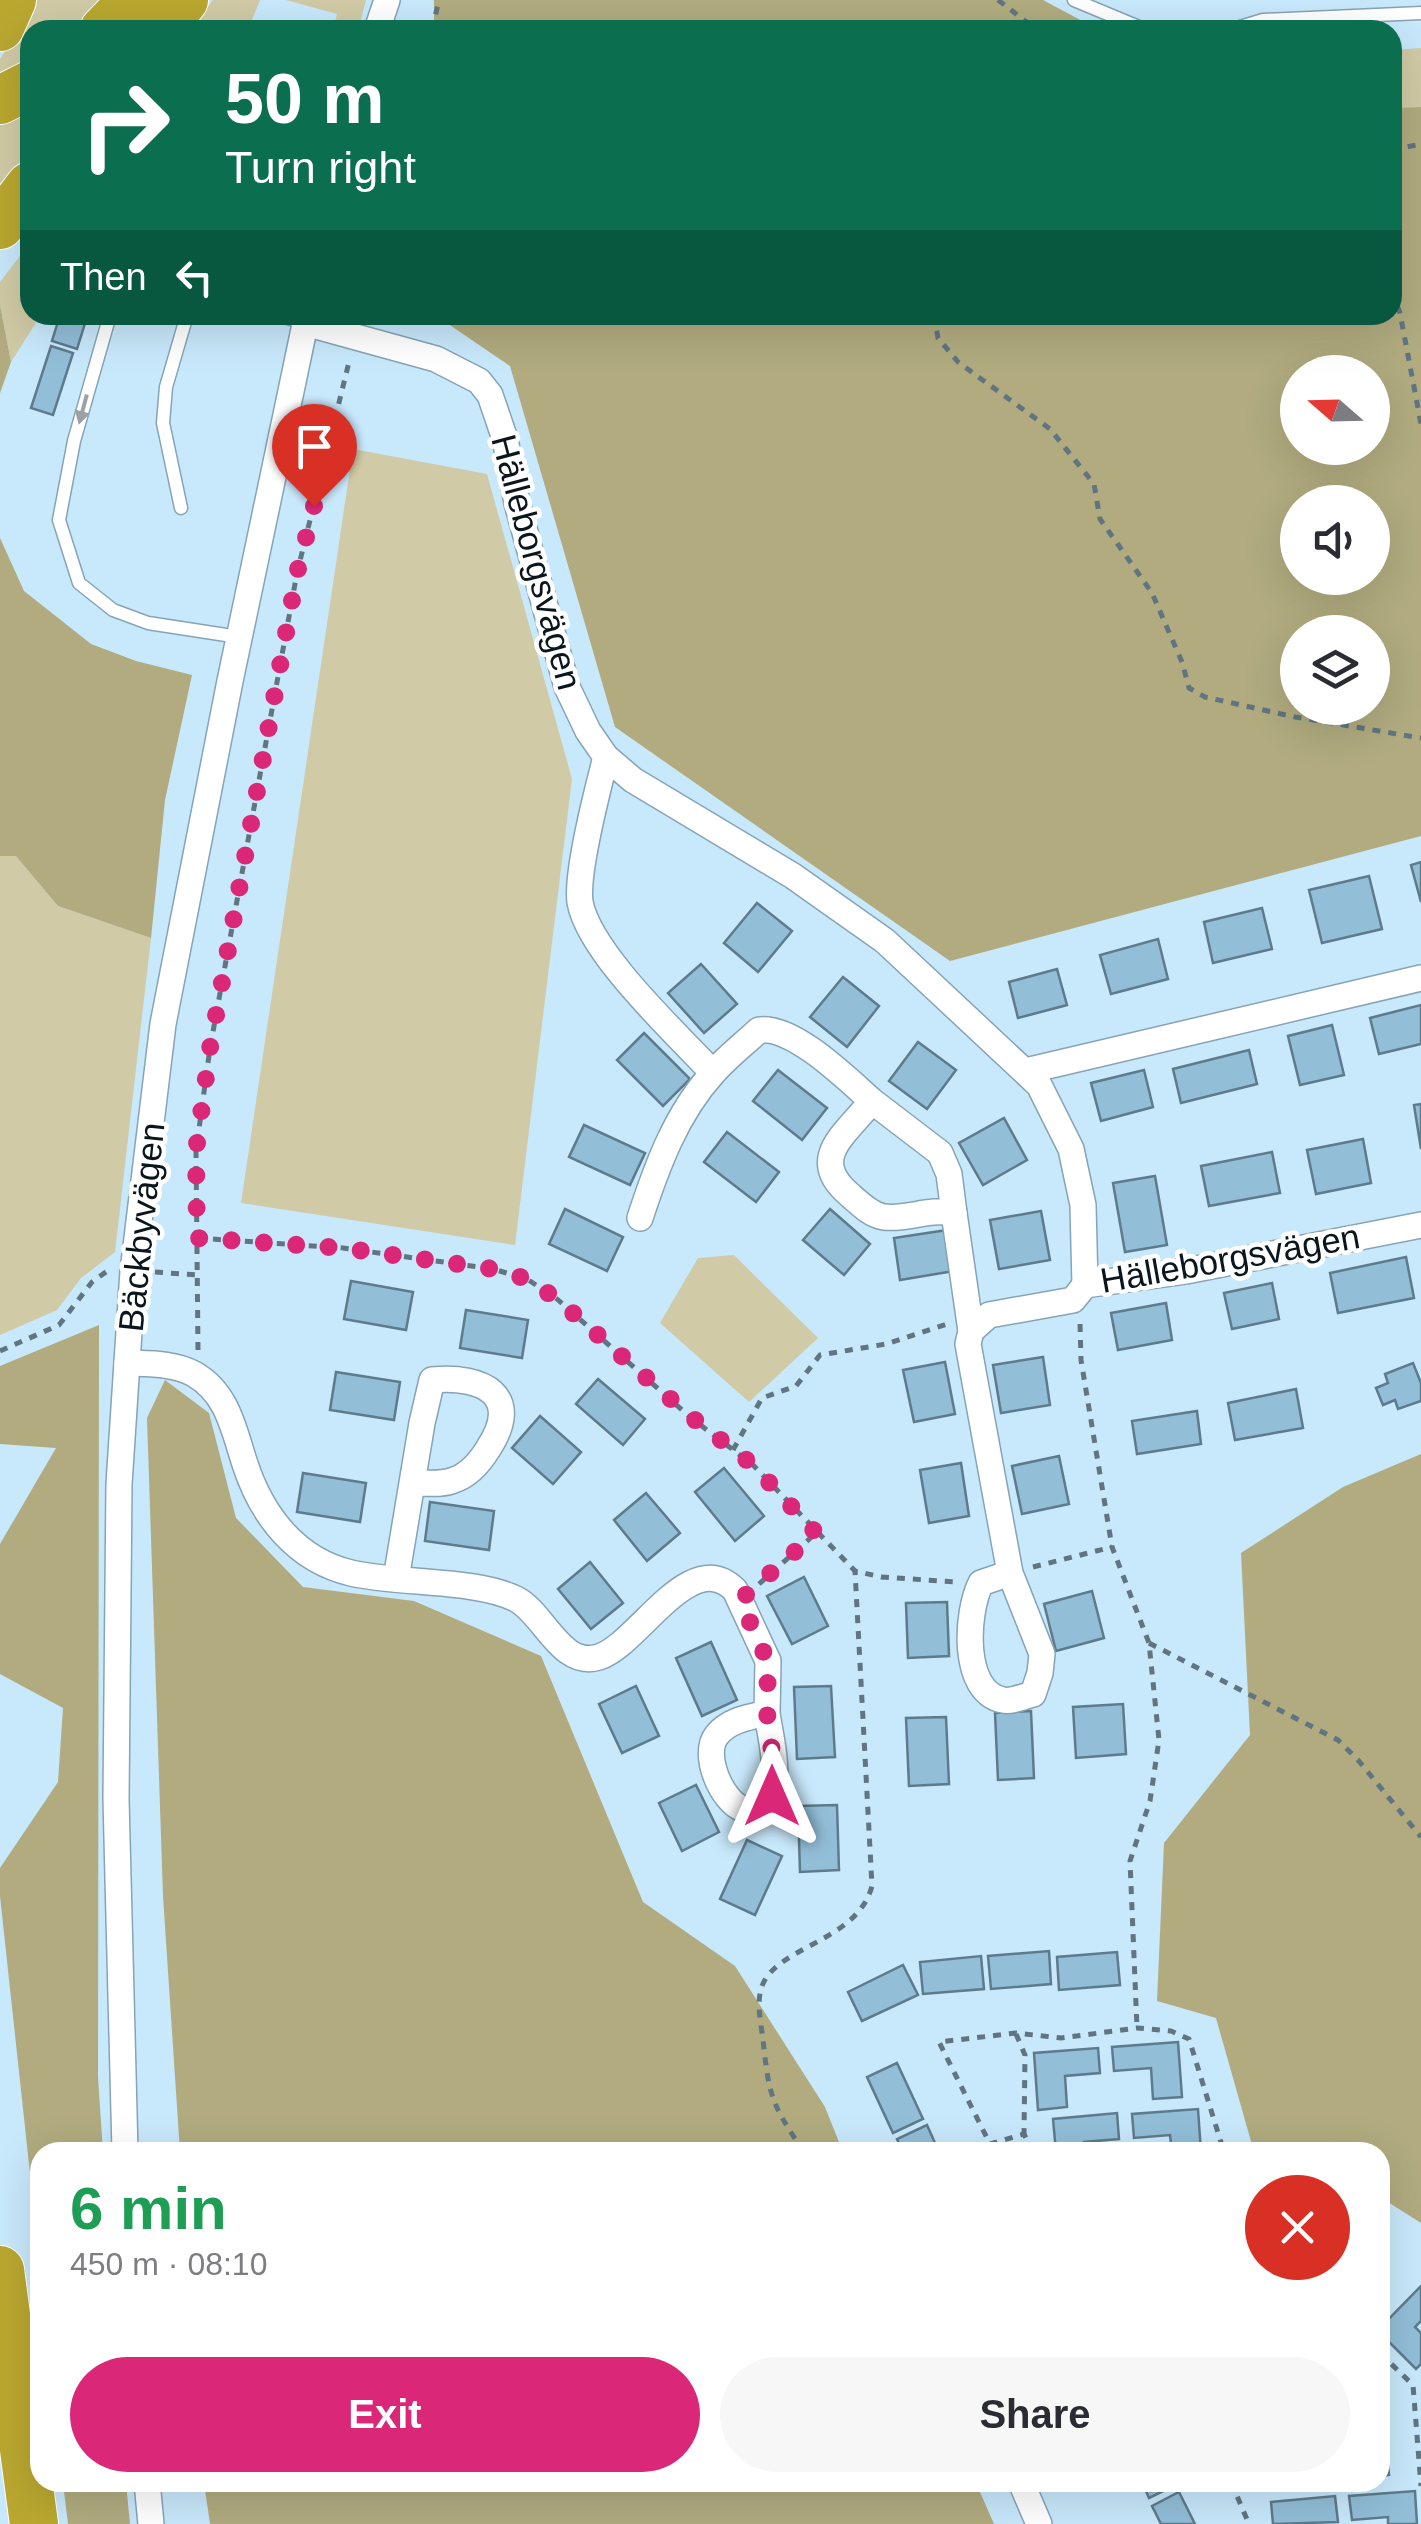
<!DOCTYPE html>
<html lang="en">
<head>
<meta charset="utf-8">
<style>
  body { margin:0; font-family:Helvetica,sans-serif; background:#f7f7f7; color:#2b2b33; height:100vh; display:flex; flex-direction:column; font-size:38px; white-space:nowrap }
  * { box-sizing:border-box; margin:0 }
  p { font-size:32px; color:#7c7c81 }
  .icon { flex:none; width:55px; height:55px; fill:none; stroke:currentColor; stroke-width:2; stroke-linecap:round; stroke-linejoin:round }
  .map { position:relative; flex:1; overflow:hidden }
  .sheet { position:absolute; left:30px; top:2142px; width:1360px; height:350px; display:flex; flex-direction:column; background:#fff; border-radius:30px; box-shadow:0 10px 40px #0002 }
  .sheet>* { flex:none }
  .banner { position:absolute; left:20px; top:20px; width:1382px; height:305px; border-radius:30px; box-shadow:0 10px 40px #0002; background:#0b6e4f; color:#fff; overflow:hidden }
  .needle { width:65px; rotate:290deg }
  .fabs { position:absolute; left:1280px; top:355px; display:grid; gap:20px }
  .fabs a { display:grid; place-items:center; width:110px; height:110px; border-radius:50%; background:#fff; box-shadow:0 10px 40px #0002; font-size:50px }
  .pin { position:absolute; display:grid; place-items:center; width:85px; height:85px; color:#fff; margin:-102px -42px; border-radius:50% 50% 50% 0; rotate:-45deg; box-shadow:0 0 10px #0007 }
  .pin .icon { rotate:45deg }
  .me { position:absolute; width:110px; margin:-55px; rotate:0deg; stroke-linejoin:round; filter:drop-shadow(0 0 8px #0008) }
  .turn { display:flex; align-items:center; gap:35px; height:210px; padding:0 40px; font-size:45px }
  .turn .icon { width:130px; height:130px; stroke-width:2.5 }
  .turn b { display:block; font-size:70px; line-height:85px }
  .then { display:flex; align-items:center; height:95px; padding:0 40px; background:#0003; gap:20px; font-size:38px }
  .round { display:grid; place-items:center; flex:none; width:105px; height:105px; border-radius:52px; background:#f7f7f7 }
  .headline { display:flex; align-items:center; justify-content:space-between; height:170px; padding:0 40px }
  h1 { font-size:60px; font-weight:700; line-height:75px; color:#1e9e55 }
  .cta { display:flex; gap:20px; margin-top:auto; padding:20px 40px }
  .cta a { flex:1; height:115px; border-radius:60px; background:#db2777; color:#fff; font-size:40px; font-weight:700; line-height:115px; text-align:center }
  .cta a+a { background:#f7f7f7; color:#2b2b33 }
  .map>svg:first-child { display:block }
  .green { fill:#d0caa6 }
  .forest { fill:#b1ab7f; fill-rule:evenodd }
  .building { fill:#92bed8; stroke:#5e7b8b; stroke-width:2.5 }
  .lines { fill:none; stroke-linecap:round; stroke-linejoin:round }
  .service-casing { stroke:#86a4b6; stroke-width:15 }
  .minor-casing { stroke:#86a4b6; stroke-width:28 }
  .motorway-casing { stroke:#fff; stroke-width:50 }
  .path { stroke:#607581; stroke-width:5; stroke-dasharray:8 8; stroke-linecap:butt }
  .service { stroke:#fff; stroke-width:12 }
  .minor { stroke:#fff; stroke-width:25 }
  .motorway { stroke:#b9a730; stroke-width:48 }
  .oneway { fill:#9da1a4 }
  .route { stroke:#db2777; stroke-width:18; stroke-dasharray:0 32.4 }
  .labels { text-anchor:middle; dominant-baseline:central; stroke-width:9; stroke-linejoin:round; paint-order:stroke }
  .street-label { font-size:35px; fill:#0a151c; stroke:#fff }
</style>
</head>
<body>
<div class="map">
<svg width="1421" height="2524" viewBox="0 0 1421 2524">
  <rect width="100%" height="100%" fill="#c8e8fb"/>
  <g class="green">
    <path d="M28,0H113L83,30H30V70L0,86V59L22,25Z"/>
    <path d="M213,0H260L248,30H190Z"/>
    <path d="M286,0H366L358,30H333L337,14Z"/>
    <path d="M1421,48V107L1393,108V50Z"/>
    <path d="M30,104V157L0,200V117Z"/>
    <path d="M30,243V315H41L11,362L0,305V282Z"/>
    <path d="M353,449L487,474L572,779L515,1245L241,1203Z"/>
    <path d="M0,856H16L58,906L151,938L115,1252L81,1278L57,1310L0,1335Z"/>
    <path d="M734,1255L818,1338L749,1402L660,1323L698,1258Z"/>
  </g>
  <g class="forest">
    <path d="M434,0H1043L1099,30H434Z"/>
    <path d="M1421,107V836L950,961L615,727L510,366L435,315H1392L1393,108ZM1372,372V448H1298V372ZM1298,502H1372V578H1298ZM1372,632V708H1298V632Z"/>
    <path d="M0,305L11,362L0,393Z"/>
    <path d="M0,538L24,591L91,644L136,661L192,675L165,800L151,938L58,906L16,856H0Z"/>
    <path d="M99,1325L98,2077L103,2152H40V2266L0,1896V1868L58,1782L63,1708L0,1674V1544L56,1448L0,1444V1366Z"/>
    <path d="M165,1380L209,1413L236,1518L303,1587L414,1601L541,1656L643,1902L735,1966L825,2107L843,2152H180L163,1896L147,1418Z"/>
    <path d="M1421,1454V2223L1380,2197V2152H1254L1216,2018L1157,2001L1164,1843L1250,1735L1241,1553L1343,1487Z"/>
    <path d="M63,2483H126L130,2524H68Z"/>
    <path d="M204,2483H976L994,2524H210Z"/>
  </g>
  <g class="building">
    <path d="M60,315L87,317L77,349L52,341Z"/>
    <path d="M51,346L73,353L53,415L31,408Z"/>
    <path d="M1421,862V902L1411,865Z"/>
    <path d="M1369,876L1382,929L1322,943L1309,890Z"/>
    <path d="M757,903L792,931L758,972L724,943Z"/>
    <path d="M1262,908L1272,949L1213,963L1204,922Z"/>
    <path d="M1158,939L1168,979L1111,994L1100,955Z"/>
    <path d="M701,964L737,1004L704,1033L668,993Z"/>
    <path d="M1057,969L1067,1005L1018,1018L1009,982Z"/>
    <path d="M843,977L879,1006L847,1047L810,1017Z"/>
    <path d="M1421,1005V1044L1379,1054L1370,1018Z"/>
    <path d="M1332,1025L1344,1075L1300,1085L1288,1036Z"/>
    <path d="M644,1033L690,1079L663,1106L617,1060Z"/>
    <path d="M918,1042L956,1070L927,1109L889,1081Z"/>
    <path d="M1249,1050L1257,1084L1181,1103L1173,1069Z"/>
    <path d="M778,1070L827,1108L802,1140L753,1101Z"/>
    <path d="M1144,1070L1153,1107L1101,1121L1091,1083Z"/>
    <path d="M1421,1104V1149L1414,1105Z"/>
    <path d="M1004,1118L1027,1160L983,1185L959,1143Z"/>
    <path d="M584,1125L645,1153L630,1185L569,1157Z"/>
    <path d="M727,1132L779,1172L756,1202L704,1162Z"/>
    <path d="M1363,1139L1371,1183L1316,1194L1307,1150Z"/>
    <path d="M1272,1152L1280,1193L1209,1206L1201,1166Z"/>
    <path d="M1155,1176L1167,1245L1125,1252L1113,1183Z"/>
    <path d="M565,1209L623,1237L607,1271L549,1244Z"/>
    <path d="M830,1209L870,1244L844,1275L803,1240Z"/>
    <path d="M1041,1211L1050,1260L999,1269L990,1220Z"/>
    <path d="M947,1230L954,1271L900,1280L894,1238Z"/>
    <path d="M1406,1257L1414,1298L1338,1313L1330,1273Z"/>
    <path d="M351,1281L413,1292L406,1330L344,1319Z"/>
    <path d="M1272,1283L1279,1319L1232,1329L1224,1293Z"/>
    <path d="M1166,1303L1172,1340L1118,1350L1111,1313Z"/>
    <path d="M466,1310L528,1320L522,1358L460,1348Z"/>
    <path d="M1043,1357L1050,1405L1001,1413L993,1365Z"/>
    <path d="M945,1362L955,1414L914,1422L903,1370Z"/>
    <path d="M1413,1363L1421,1383V1401L1398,1409L1395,1400L1383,1405L1376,1388L1388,1383L1385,1374Z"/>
    <path d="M336,1372L400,1382L394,1420L330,1410Z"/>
    <path d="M598,1379L645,1419L623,1445L576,1404Z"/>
    <path d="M1296,1389L1303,1428L1235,1440L1228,1403Z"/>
    <path d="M1197,1411L1201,1444L1137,1454L1132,1421Z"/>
    <path d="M540,1416L581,1452L553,1484L512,1448Z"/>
    <path d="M1059,1456L1069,1504L1022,1514L1012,1466Z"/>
    <path d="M961,1463L969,1516L929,1523L920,1470Z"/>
    <path d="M724,1468L764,1516L735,1541L695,1492Z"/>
    <path d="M303,1473L366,1483L360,1522L297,1512Z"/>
    <path d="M646,1493L680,1533L647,1561L614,1520Z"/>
    <path d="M430,1502L494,1511L489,1550L425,1541Z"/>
    <path d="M590,1562L623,1603L591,1629L558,1589Z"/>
    <path d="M804,1577L828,1626L792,1644L767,1596Z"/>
    <path d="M1092,1591L1104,1638L1056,1651L1044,1604Z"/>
    <path d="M947,1602L949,1656L908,1658L906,1603Z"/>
    <path d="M711,1642L737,1700L702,1716L676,1658Z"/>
    <path d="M636,1686L659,1736L622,1753L599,1704Z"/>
    <path d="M831,1686L835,1757L797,1759L794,1687Z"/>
    <path d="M1123,1704L1126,1754L1076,1758L1073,1707Z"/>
    <path d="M1031,1711L1034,1778L998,1780L995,1713Z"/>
    <path d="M946,1717L949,1784L909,1786L906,1718Z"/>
    <path d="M696,1785L719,1832L682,1851L659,1803Z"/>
    <path d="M837,1805L839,1870L800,1872L798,1806Z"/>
    <path d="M747,1840L782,1856L755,1915L720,1899Z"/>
    <path d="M1049,1951L1051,1984L991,1989L988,1956Z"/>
    <path d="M1117,1952L1120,1985L1059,1990L1057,1957Z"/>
    <path d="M981,1956L984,1989L923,1994L920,1962Z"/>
    <path d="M903,1965L918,1995L862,2021L848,1992Z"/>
    <path d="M1178,2042L1182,2097L1153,2099L1151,2068L1114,2071L1112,2047Z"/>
    <path d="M1098,2048L1100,2073L1065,2076L1067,2107L1038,2110L1034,2053Z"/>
    <path d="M897,2063L923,2119L893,2133L867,2077Z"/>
    <path d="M1198,2109L1201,2152H1172L1170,2135L1134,2138L1132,2114Z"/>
    <path d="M1117,2113L1119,2139L1084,2142L1085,2152H1056L1053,2119Z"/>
    <path d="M927,2125L939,2152H903L897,2139Z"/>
    <path d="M1421,2286V2321L1415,2327L1421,2333V2364L1416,2369L1380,2333V2328Z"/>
    <path d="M1380,2420H1384L1389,2475L1380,2476Z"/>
    <path d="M1142,2482H1177L1178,2484L1149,2498Z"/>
    <path d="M1245,2482H1274V2485L1245,2487Z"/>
    <path d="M1415,2491L1417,2524H1388V2517L1352,2520L1349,2496Z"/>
    <path d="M1179,2492L1195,2524H1161L1152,2506Z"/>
    <path d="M1335,2496L1338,2522L1273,2524L1271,2502Z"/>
  </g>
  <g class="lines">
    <defs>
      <g id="service">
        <path d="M1074,0L1146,30"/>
        <path d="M1230,30L1263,20L1421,13"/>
        <path d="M110,315L74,441L59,520L79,583L113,610L148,623L239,637"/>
        <path d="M277,315L305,323"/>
        <path d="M181,508L163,423L166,387L187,315"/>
      </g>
      <g id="minor">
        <path d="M377,30L387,0"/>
        <path d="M305,323L436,359L479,381L490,395L505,439L517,503L567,687L588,731L606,757L633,780L793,876L885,941L1039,1085L1071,1149L1083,1205L1085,1285L1186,1271L1421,1225"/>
        <path d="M606,757C598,788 576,872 580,902C589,953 677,1034 713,1073"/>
        <path d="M1026,1071L1421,978"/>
        <path d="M954,1213L971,1331L968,1344L1010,1573L1042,1654L1040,1673L1033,1694C1024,1696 1012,1702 1003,1700C961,1692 966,1612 981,1583L1010,1573"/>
        <path d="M640,1218C657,1166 676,1114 713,1073C727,1057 744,1044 759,1030C793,1025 847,1079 872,1101C845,1135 806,1159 851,1196C860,1204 871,1215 884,1217C908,1220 927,1208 954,1213L949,1174L940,1153L872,1101"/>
        <path d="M971,1331L989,1315L1073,1300L1085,1285"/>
        <path d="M127,1363C149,1364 174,1363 194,1374C228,1393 234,1431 245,1464C262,1516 296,1560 351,1573C397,1584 476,1579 516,1599C544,1613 561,1669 599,1657C639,1644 690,1545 735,1590L768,1661L767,1713C749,1717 729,1720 717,1735C701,1754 722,1802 743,1809C748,1811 754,1810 759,1810C786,1788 771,1743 767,1713"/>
        <path d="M396,1579L422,1423L432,1380C484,1375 523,1396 488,1449C480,1462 469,1475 454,1480C442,1485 427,1483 414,1483"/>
        <path d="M125,2152L116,1799L119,1484L133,1271L163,1024L230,681L307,315"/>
        <path d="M147,2482L151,2524"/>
        <path d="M1021,2482L1039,2524"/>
      </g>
      <g id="motorway">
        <path d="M0,27L12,0"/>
        <path d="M104,30L133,0"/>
        <path d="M161,30L184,0"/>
        <path d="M0,100L30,85"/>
        <path d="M0,225L30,186"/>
        <path d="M0,2270L34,2524"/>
      </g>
    </defs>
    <use href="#service" class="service-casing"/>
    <use href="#minor" class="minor-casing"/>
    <use href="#motorway" class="motorway-casing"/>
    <g class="path">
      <path d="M998,0L1037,30"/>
      <path d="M432,30L439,0"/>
      <path d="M1392,150L1421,144"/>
      <path d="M1392,291L1400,313L1421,424"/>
      <path d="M934,315L938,338L958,362L1050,429L1094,484L1100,519L1152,593L1182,662L1189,688L1205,697L1295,717L1421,738"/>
      <path d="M197,1238L343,1248L493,1269L527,1279L557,1299L690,1417L753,1465L855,1571L881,1577L957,1582"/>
      <path d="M155,1272L197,1275"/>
      <path d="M1080,1324L1081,1360L1112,1547L1149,1643L1159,1740L1150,1801L1130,1861L1137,2028"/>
      <path d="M198,1350L196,1151L210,1048L297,573L349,362"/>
      <path d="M0,1351L59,1325L92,1282L110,1269"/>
      <path d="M733,1450L762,1398L796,1386L820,1355L886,1344L947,1324"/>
      <path d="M1033,1567L1112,1547"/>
      <path d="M759,1584L816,1533"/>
      <path d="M1149,1643L1338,1740L1358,1760L1421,1837"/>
      <path d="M1016,2034L1025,2055L1024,2134"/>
      <path d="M804,2152C772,2105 769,2097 763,2040C761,2023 756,2002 762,1986C777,1946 857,1942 872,1886L855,1571"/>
      <path d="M1033,2152L1024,2134L990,2144L939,2042L1016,2033L1061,2038L1137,2028L1171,2031L1189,2039L1224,2152"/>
      <path d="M1380,2353L1413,2385L1421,2486"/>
      <path d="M1231,2482L1249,2524"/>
    </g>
    <use href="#service" class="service"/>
    <use href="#minor" class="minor"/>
    <use href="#motorway" class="motorway"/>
  </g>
  <defs><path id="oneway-solid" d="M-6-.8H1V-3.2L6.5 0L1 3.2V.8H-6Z" transform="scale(2.5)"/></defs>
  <use class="oneway" href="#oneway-solid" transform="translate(83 409) rotate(105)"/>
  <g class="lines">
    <path class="route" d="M314,506L297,573L210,1048L196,1151L197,1238L343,1248L494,1269L527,1279L557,1299L690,1416L753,1465L816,1533L740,1600L768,1662L767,1713L775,1775L772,1796"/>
  </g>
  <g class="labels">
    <g class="street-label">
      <text transform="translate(537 562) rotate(75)">Hälleborgsvägen</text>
      <text transform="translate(141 1227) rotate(-84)">Bäckbyvägen</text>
      <text transform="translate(1230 1258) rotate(-10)">Hälleborgsvägen</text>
    </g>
  </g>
</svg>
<div class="fabs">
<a><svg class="needle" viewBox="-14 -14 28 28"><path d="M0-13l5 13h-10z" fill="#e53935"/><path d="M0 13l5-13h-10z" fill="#7c7c81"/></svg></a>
<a><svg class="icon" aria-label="sound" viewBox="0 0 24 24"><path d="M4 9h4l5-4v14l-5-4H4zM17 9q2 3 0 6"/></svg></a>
<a><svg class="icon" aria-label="layers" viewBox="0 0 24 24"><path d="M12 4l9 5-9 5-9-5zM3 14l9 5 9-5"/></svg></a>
</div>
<div class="pin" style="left:314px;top:506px;background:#d93025"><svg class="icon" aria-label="arrive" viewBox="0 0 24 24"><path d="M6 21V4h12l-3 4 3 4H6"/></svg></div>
<svg class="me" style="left:772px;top:1796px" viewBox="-20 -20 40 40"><path d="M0-17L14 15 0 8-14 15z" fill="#db2777" stroke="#fff" stroke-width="4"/></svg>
<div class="banner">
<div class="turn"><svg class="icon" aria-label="right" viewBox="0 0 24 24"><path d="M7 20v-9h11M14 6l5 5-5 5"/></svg><div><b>50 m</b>Turn right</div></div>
<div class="then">Then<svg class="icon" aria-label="left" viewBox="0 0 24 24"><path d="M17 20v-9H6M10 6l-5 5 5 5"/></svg></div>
</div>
<section class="sheet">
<div class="headline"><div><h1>6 min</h1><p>450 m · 08:10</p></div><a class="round" style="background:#d93025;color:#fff"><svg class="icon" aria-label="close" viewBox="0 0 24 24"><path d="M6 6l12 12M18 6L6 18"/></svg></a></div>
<div class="cta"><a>Exit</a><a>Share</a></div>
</section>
</div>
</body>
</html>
